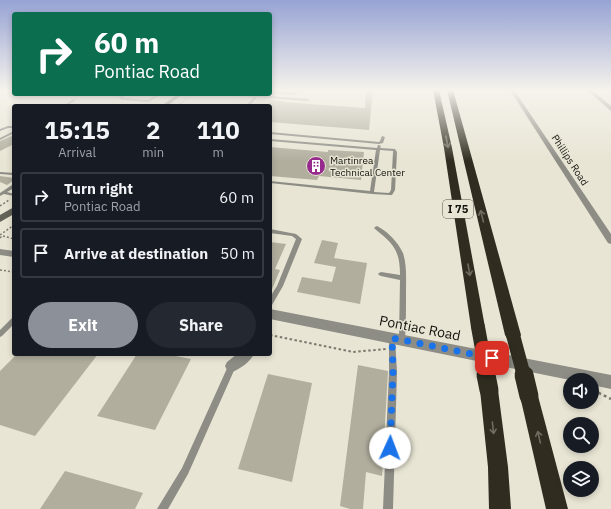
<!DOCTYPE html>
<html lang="en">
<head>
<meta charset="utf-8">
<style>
  body { margin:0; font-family:"IBM Plex Sans",sans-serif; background:#242831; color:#f1f3f6; height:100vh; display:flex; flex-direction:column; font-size:15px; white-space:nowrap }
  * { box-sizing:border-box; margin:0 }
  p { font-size:13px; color:#9ea1a6 }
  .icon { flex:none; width:22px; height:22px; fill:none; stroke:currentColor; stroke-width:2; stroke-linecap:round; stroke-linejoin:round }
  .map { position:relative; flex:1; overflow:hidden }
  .details { position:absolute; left:12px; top:104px; width:260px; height:252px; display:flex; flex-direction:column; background:#171b24; border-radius:4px; box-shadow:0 2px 6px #0003 }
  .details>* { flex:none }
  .hud { position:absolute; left:12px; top:12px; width:260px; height:84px; border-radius:4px; box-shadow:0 2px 6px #0003; background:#0b6e4f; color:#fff; overflow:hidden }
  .tools { position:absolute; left:563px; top:373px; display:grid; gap:8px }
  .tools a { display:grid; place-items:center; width:36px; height:36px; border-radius:50%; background:#171b24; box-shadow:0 2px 6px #0003; font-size:20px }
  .pin { position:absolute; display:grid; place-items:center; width:34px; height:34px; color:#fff; margin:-17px; border-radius:8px; box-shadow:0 2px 6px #0006 }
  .me { position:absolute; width:44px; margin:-22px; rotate:2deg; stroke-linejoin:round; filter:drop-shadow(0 0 3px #0008) }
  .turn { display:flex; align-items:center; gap:14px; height:84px; padding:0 16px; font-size:18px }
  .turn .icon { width:52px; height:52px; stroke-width:2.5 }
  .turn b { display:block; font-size:28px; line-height:34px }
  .eta { display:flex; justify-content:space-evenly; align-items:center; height:68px; text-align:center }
  .eta b { font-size:24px; font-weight:800; line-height:28px }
  .primary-button { display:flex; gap:8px; margin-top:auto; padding:8px 16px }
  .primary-button a { flex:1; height:46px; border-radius:24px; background:#8c9099; color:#fff; font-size:16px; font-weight:800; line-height:46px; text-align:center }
  .primary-button a+a { background:#242831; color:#f1f3f6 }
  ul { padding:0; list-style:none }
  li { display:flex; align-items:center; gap:12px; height:50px; margin:0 8px 6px; padding:0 8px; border:2px solid #363941; border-radius:4px }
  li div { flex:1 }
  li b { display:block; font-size:15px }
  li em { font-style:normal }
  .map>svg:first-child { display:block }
  .building { fill:#b1ae9e }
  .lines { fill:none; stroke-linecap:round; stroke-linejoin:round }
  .path-far3 { stroke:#7b796e; stroke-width:1; stroke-dasharray:1 1; stroke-linecap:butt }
  .path-far2 { stroke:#7b796e; stroke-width:1.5; stroke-dasharray:2 2; stroke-linecap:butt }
  .path-far1 { stroke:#7b796e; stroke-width:2; stroke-dasharray:2.5 2.5; stroke-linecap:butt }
  .path { stroke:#7b796e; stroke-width:2.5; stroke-dasharray:3 3; stroke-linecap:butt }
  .service { fill:#8d8c85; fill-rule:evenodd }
  .minor { fill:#8d8c85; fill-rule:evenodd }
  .tertiary { fill:#8d8c85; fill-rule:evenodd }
  .secondary { fill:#646258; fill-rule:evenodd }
  .motorway { fill:#302d20; fill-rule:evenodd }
  .motorway-bridge-far1 { stroke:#302d20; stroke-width:14 }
  .motorway-bridge { stroke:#302d20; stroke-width:19 }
  .oneway { stroke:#706d5f }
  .route { stroke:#1a73e8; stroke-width:7; stroke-dasharray:0 12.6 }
  .labels { text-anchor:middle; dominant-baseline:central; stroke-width:3; stroke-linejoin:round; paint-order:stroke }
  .far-poi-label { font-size:10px; fill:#13120c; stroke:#e8e5d4; text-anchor:start }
  .far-street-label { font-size:10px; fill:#13120c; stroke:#e8e5d4 }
  .shield { fill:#e8e5d4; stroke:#535148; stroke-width:1 }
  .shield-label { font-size:11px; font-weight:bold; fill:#13120c }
  .near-street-label { font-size:14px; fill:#13120c; stroke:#e8e5d4 }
</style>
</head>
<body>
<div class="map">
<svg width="611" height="509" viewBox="0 0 611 509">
  <rect width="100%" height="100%" fill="#e8e5d4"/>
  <g class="building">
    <path d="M366,90H373L369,130L270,122V106H266L271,100L283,101L282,102L365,108Z"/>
    <path d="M14,135V144L0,151V141Z"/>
    <path d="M270,147L328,152V150L364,152L361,180L319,176L317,180L270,176Z"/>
    <path d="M0,176L14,178V180L7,185L0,182Z"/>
    <path d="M322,240L338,243L334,258L367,263L360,304L297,292L302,277L332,282L336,267L314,263Z"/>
    <path d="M270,242L286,244L275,269L280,270L270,294Z"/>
    <path d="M17,354H98L35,436L0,425V371Z"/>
    <path d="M137,354H165L191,359L155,430L97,416Z"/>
    <path d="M358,365L388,371L382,476L366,472L363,509H350L340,506Z"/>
    <path d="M268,374L312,383L292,482L238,469Z"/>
    <path d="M65,471L143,493L135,509H40Z"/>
  </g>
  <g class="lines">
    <path class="path-far3" d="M177,106L193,94"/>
    <g class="path-far2">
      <path d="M0,206L9,200"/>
      <path d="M0,235L14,225"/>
      <path d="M3,236L14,239"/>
      <path d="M0,238L2,236"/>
      <path d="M0,270L14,272"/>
    </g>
    <path class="path-far1" d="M270,335L353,352L386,349"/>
    <path class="path" d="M593,390L611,399"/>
    <g class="service">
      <path d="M297,90H299L295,95L270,93V91L294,93Z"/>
      <path d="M94,94L123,95L124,96L123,98H124L148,100L158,94H161L149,102L123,100L120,99L121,97Z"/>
      <path d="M201,94H241L308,99L309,100L308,101L257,97L249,106H246L254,97L202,95Z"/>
      <path d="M74,99L76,100L66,106H63Z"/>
      <path d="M8,126H14V128H8L0,131V129Z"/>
      <path d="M14,131V133L0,140V138Z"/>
      <path d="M270,132L379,142L380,141L382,136L385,137L383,143L379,144L270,134Z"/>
      <path d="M270,139L377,148L378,145H379L381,146L380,148L395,149L397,152L395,190L392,195H390L372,194L270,183V181L370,191L376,150L270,141ZM380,150L393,151V152L391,190L389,193L374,192Z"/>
      <path d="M0,172L14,173V175L0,174Z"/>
      <path d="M12,185H14V188L7,192L14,194V196L4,194L0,196V193Z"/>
      <path d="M377,226C387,231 398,242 403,253C407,265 406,280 406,293C406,309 406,324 405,340L404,342L402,343L400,342L399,340L400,280L381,276L379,275L378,274L379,273L381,272L400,275C400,251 394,244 375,229L374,228L375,227Z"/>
      <path d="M270,229L296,234L302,239L283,286L272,305H270V297L277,286L296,239L292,236L270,233Z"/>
      <path d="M14,317V324L2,336L0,337V330L12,318Z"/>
      <path d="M392,335L394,336L395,338L397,372L393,509H383L389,372V338L390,336Z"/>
      <path d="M232,363L235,364L236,366L188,474L168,509H157L182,468L229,364Z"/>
    </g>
    <g class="minor">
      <path d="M510,90H514L611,234V244L608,243Z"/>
      <path d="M587,90H592L611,106V111Z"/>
      <path d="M237,354H254C250,362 240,369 232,372L227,370L225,366L227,362Z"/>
    </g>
    <g class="tertiary">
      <path d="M0,249L14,251V257L0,255Z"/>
      <path d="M270,309L611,375V389L592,385V380H570L270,319Z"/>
    </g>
    <g class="secondary">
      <path d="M178,94H183L167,106H161Z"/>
      <path d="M14,207V214L0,222V215Z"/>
    </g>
    <g class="motorway">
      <path d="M433,90H439L452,148L485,327L483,331L478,333L473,331L471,327L444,148Z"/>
      <path d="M447,90H453L521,335L518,340L513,341L508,340L505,335Z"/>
      <path d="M489,382L495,384L498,390L508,467L511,509H489L488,467L480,390L483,384Z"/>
      <path d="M529,387L535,390L538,396L568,509H546L520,396L523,390Z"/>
    </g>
    <g class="motorway-bridge-far1">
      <path d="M478,327L487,376"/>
      <path d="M513,335L524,376"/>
    </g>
    <g class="motorway-bridge">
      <path d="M486,375L489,390"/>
      <path d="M524,375L529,396"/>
    </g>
  </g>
  <defs><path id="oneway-shaft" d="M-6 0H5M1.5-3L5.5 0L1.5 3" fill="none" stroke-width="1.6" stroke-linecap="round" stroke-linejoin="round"/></defs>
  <g class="oneway">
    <use href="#oneway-shaft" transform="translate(447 142) rotate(79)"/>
    <use href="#oneway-shaft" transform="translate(482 216) rotate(-104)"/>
    <use href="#oneway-shaft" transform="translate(469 270) rotate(80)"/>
    <use href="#oneway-shaft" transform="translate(493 428) rotate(84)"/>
    <use href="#oneway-shaft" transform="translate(539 437) rotate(-103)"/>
  </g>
  <linearGradient id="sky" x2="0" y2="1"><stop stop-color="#97a3d4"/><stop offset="0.56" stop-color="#f5f3ec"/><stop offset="1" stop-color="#f5f3ec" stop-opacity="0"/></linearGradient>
  <rect width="611" height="161" fill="url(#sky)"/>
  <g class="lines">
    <path class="route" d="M390,448L393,372L392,338L492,358"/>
  </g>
  <defs>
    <symbol id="building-disc" viewBox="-11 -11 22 22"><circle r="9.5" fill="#962a8c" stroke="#e8e5d4"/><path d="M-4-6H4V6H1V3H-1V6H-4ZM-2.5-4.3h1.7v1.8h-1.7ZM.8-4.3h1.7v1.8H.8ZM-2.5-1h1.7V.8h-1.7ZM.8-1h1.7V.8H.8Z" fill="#fff"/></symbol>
  </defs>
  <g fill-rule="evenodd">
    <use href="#building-disc" x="305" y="155" width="22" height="22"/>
  </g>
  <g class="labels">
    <g class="far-poi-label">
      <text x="330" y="160">Martinrea<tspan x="330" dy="12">Technical Center</tspan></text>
    </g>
    <g class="far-street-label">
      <text transform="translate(570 160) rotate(57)">Phillips Road</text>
    </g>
    <rect class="shield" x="443" y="200" width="30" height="18" rx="3"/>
    <g class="shield-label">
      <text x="458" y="209">I 75</text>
    </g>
    <g class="near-street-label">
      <text transform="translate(420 328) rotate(11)">Pontiac Road</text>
    </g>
  </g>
</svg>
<div class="tools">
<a><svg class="icon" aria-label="sound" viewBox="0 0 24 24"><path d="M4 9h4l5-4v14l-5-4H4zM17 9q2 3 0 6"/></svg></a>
<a><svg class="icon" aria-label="search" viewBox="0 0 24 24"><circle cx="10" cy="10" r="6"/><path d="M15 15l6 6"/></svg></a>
<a><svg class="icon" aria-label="layers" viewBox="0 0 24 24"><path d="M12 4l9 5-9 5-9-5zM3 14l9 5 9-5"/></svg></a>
</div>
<div class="pin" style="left:492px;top:358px;background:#d93025"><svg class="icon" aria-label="arrive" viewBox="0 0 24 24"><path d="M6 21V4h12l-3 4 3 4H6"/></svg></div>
<svg class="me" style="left:390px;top:448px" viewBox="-20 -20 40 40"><circle r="19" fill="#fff"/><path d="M0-13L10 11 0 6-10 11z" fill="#1a73e8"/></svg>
<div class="hud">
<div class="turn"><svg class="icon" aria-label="right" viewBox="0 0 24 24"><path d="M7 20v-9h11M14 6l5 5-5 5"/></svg><div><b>60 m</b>Pontiac Road</div></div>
</div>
<section class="details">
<div class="eta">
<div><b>15:15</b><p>Arrival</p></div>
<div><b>2</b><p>min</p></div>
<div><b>110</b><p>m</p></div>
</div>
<ul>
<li><svg class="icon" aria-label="right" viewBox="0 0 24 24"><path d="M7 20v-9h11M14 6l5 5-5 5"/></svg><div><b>Turn right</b><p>Pontiac Road</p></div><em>60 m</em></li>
<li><svg class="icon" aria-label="arrive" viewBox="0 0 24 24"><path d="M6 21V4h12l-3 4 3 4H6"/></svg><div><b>Arrive at destination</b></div><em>50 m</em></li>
</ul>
<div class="primary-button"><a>Exit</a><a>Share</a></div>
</section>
</div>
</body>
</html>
